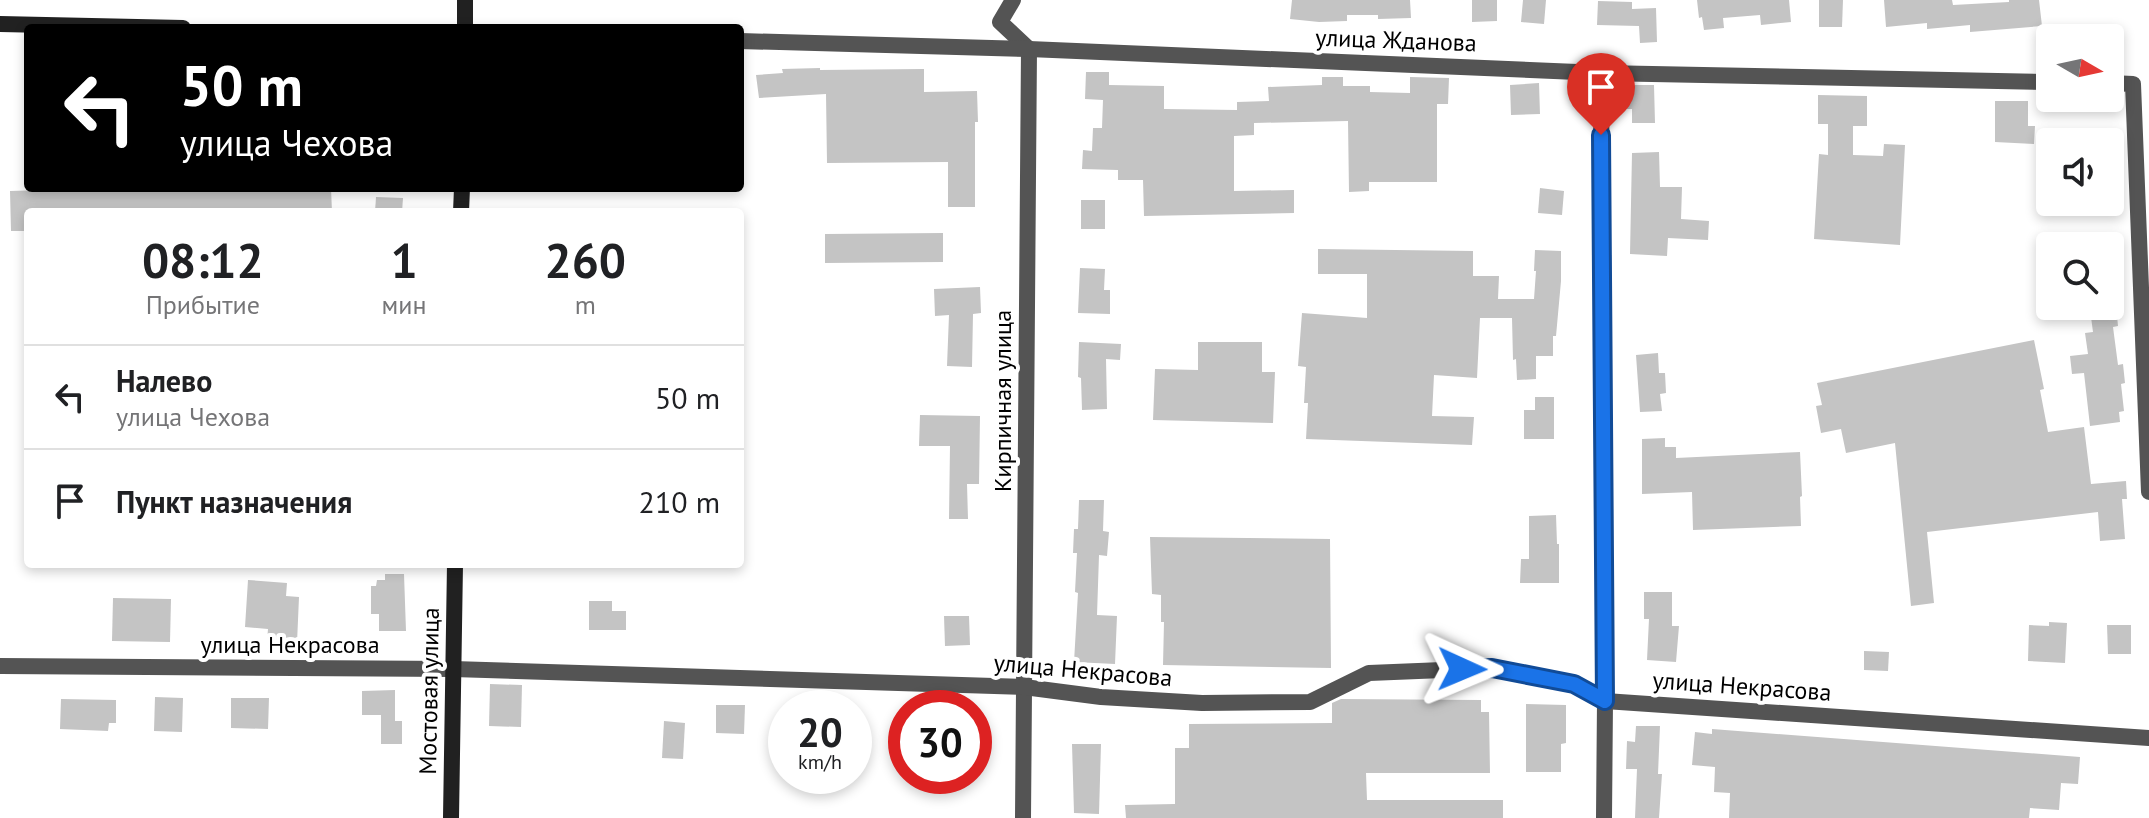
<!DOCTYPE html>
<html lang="ru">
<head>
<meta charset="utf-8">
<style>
  body { margin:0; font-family:"PT Sans",sans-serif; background:#f6f6f6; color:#202124; height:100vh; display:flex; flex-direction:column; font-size:30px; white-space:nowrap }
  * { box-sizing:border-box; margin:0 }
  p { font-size:26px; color:#757577 }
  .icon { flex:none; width:44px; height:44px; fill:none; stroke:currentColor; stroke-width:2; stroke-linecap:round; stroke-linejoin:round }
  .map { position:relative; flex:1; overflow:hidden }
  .panel { position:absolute; left:24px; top:208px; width:720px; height:360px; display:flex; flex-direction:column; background:#fff; border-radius:8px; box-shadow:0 4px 12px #0003 }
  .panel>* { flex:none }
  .guide { position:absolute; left:24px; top:24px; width:720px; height:168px; border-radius:8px; box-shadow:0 4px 12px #0003; background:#000; color:#fff; overflow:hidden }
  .needle { width:52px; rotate:99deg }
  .buttons { position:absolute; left:2036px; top:24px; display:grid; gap:16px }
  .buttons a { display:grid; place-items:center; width:88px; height:88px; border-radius:8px; background:#fff; box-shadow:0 4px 12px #0003; font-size:40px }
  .speed { position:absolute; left:768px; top:690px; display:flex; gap:16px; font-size:40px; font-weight:700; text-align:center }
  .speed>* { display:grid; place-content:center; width:104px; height:104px; border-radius:50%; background:#fff; box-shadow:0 4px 12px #0003; line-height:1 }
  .speed small { font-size:20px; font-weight:400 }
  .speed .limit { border:12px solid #d22; background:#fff; color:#111 }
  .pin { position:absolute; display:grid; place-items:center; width:68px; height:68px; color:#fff; margin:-82px -34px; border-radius:50% 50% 50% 0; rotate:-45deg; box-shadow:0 0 8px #0007 }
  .pin .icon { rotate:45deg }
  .me { position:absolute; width:88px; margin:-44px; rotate:91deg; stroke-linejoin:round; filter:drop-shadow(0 0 6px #0008) }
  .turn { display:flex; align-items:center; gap:28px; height:168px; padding:0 24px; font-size:36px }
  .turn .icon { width:104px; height:104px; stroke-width:2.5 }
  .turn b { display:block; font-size:56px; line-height:68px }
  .eta { display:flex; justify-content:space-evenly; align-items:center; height:136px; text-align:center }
  .eta b { font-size:48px; font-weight:700; line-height:56px }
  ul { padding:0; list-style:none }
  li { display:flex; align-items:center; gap:24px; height:104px; padding:0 24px; border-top:2px solid #e0e0e0 }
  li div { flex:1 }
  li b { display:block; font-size:30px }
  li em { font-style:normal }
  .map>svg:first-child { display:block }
  .building { fill:#c4c4c4 }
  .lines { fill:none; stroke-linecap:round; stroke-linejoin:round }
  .street { stroke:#545454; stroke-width:16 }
  .secondary { stroke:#212121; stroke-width:16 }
  .route-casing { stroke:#114b97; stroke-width:20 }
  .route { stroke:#1a73e8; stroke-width:14 }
  .labels { text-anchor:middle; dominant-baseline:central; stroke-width:8; stroke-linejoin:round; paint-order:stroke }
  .street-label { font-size:24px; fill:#000; stroke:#fff }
</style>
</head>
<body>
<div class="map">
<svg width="2149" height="818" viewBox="0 0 2149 818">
  <rect width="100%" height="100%" fill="#fff"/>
  <g class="building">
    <path d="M1292,0H1410L1411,18L1378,19V15H1347V21L1319,22L1290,19Z"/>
    <path d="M1472,0H1497V21L1472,22Z"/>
    <path d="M1523,0H1546L1544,24L1521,22Z"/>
    <path d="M1697,0H1789L1791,22L1761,25L1760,15L1723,18L1724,28L1704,30L1702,17L1699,18Z"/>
    <path d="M1819,0H1843L1842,27H1819Z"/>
    <path d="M1884,0H1952L1953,5L2009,2V0H2039L2042,26L1970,32V25L1927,29V23L1886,27Z"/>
    <path d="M1598,1L1632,2V9L1656,8L1657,42L1640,43L1639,26L1597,25Z"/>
    <path d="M820,68V70L924,69V92L977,91L978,122H975V207H948V162L827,163L826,94L759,98L756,75L783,73L782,69Z"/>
    <path d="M1086,72H1109V85L1164,86V109L1237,110V102L1269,101L1268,87L1322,85V77H1343V86H1370V92L1410,93V77L1449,78L1448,104H1437V182H1369V191L1349,192L1348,121L1254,123V135L1234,136V191L1294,190V213L1144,216L1143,180H1118V170L1082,169L1083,150L1092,151L1093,128H1102L1103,100L1085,99Z"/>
    <path d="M1539,83L1540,114L1511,115L1510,85Z"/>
    <path d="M1625,85H1654L1655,123H1632V109H1626Z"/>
    <path d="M1818,95L1867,96V126H1853V155L1883,156L1884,144L1905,145L1900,245L1814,239L1819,154L1828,155V124H1818Z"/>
    <path d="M1995,101H2028V126H2035L2034,144L1995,142Z"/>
    <path d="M1659,152L1660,187H1682L1681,219L1709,221L1708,240L1668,238L1667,256L1630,254L1632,153Z"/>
    <path d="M110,188H331L332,212H28V231H11L10,191Z"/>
    <path d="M1540,188L1564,191L1562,215L1538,213Z"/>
    <path d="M376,197L403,198L402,212H375Z"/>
    <rect x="1081" y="200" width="24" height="29"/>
    <path d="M943,233V262L825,263V234Z"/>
    <path d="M1318,249L1473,251V276H1499L1498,299H1534L1536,271H1534L1535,250L1561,251V281L1556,336H1553V356H1536V379L1517,380L1516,359L1513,360L1512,318H1480L1477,378L1434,375L1432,416L1474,417L1472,445L1306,439L1308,403H1304L1306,367L1298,366L1302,313L1367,318V274H1318Z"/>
    <path d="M1080,268L1105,269L1104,290H1110V314L1078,313Z"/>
    <path d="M980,287L981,313L973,314L972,367L947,366L949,315L935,316L934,289Z"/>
    <path d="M2116,306L2118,326L2113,327L2118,365L2123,364L2125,383L2121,384L2124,411L2119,412L2120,422L2090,426L2084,373L2072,374L2070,356L2088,354L2085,333L2093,332L2091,317H2097L2096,308Z"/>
    <path d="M2034,340L2044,389L2040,390L2048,432L2084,427L2091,484L2126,481L2127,499H2122L2125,539L2100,541L2098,512L1927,532L1934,603L1911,606L1895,443L1846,453L1841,429L1821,433L1816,406L1822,405L1817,383Z"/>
    <path d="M1079,342L1121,344L1120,360L1106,359L1107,409L1082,410L1081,378L1078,377Z"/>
    <path d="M1198,342H1262V372H1275L1273,423L1153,420L1155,369L1198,370Z"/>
    <path d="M1658,353L1659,373H1665L1666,393L1660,394L1662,411L1640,412L1636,355Z"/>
    <path d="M1535,397H1554V439H1524V410H1535Z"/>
    <path d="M920,415L980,416L979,484H967L968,519H949L950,446H919Z"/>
    <path d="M1665,438V447H1676V458L1800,452L1802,496L1800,497L1801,526L1693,530L1692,492L1642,494V439Z"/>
    <path d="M1079,500H1104L1103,531L1109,532L1107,556L1099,555L1097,615L1117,616L1115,664L1074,662L1078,593L1075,592L1077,553H1073L1074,529H1078Z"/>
    <path d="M1556,515L1557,544H1559V583H1520L1521,559H1529V516Z"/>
    <path d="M1150,537L1330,539L1331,668L1163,665L1164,622H1161V595L1152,594Z"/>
    <path d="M385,574H404L406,631H379V614H371V586H376L377,580H385Z"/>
    <path d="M248,580L287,583L286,596L299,597L297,643L267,641L268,629L245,627Z"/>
    <path d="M1644,592H1672V626H1679L1676,662L1647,660L1649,619H1644Z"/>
    <path d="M113,598L171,599L170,642L112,641Z"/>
    <path d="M589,601H612V611H626V630H589Z"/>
    <path d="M944,616H969L970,645L945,646Z"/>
    <path d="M2049,622L2067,623L2065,663L2028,661L2029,625L2049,626Z"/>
    <path d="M2107,625H2131V654H2108Z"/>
    <path d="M1864,651L1889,652L1888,671L1864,670Z"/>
    <path d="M490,684L522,685L521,727L489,726Z"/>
    <path d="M395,690V721H402V744H381V715H362V691Z"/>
    <path d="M155,697L183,698L182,732L154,731Z"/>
    <path d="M231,698H269L268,729L231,728Z"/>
    <path d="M61,699L116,700V723H109L108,731L60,729Z"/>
    <path d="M1341,699L1481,700V712H1489L1490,773H1366L1367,800H1503V818H1126L1125,805L1175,804V748H1189V724L1332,723V703Z"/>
    <path d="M1526,704L1566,705V743L1561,744V772H1526Z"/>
    <path d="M716,705H745L744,734L716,733Z"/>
    <path d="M664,721L685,723L683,759L662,758Z"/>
    <path d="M1636,726H1660L1658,774H1662L1659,818H1635L1637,769H1626L1627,741L1635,742Z"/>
    <path d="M1712,729L2080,757L2078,784L2061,783L2059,810L2030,808L2029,818H1729L1730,793L1714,792L1715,767L1692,765L1695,732L1712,734Z"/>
    <path d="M1072,744H1101L1099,814L1074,813Z"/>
  </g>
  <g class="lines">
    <g class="street">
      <path d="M1013,0L1000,22L1029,49L1023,818"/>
      <path d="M740,41L1029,49L1601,73L2050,82"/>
      <path d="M1601,73L1605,701L1604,818"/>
      <path d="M2110,83L2133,84L2149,492"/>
      <path d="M0,666L453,669L1024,687L1101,697L1202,703L1310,702L1369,673L1492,668L1574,684L1605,701L2149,738"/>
    </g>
    <g class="secondary">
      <path d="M0,24L183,28"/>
      <path d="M465,28V0"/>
      <path d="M461,212L462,188"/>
      <path d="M451,818L455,564"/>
    </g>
  </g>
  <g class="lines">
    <defs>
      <path id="route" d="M1462,669L1492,668L1574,684L1605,701L1601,135"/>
    </defs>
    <use href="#route" class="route-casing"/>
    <use href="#route" class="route"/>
  </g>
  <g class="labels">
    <g class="street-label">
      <text transform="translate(1396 40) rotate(2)">улица Жданова</text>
      <text transform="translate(1002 401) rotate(-90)">Кирпичная улица</text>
      <text x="290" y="644">улица Некрасова</text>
      <text transform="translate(1083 670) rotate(5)">улица Некрасова</text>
      <text transform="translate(1742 686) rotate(4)">улица Некрасова</text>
      <text transform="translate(429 691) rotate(-89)">Мостовая улица</text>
    </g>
  </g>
</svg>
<div class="buttons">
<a><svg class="needle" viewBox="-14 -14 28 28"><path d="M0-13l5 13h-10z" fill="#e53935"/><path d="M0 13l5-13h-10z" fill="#757577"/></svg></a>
<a><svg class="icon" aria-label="sound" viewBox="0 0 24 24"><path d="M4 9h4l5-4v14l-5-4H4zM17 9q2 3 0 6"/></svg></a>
<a><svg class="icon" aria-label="search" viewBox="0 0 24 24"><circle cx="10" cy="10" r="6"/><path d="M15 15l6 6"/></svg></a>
</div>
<div class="speed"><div>20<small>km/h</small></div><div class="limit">30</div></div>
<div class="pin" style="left:1601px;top:135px;background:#d93025"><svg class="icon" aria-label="arrive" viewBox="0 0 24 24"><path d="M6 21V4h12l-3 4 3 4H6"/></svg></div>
<svg class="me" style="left:1462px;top:669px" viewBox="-20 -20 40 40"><path d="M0-17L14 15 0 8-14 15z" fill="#1a73e8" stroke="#fff" stroke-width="4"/></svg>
<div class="guide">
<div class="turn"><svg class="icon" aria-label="left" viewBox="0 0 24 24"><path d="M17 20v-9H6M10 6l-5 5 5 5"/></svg><div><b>50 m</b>улица Чехова</div></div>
</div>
<section class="panel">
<div class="eta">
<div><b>08:12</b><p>Прибытие</p></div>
<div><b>1</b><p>мин</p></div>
<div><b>260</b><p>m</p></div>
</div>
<ul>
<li><svg class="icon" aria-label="left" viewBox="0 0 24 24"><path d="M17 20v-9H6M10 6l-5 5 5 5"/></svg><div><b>Налево</b><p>улица Чехова</p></div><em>50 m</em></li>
<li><svg class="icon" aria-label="arrive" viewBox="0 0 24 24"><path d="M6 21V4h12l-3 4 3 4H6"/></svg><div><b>Пункт назначения</b></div><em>210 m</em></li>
</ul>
</section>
</div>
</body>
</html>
